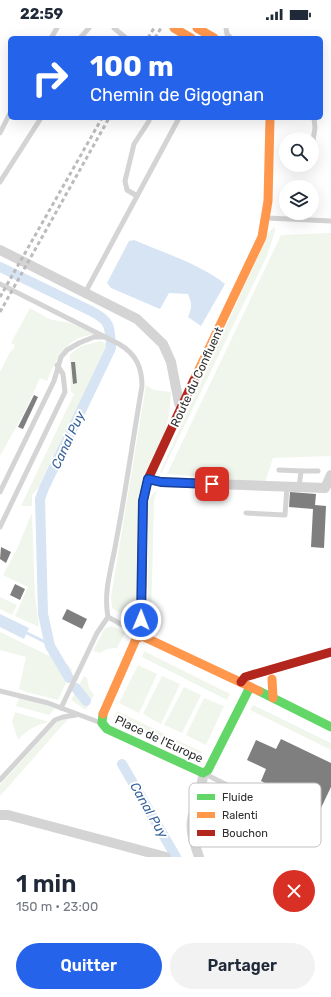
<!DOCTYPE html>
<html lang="fr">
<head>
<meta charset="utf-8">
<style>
  body { margin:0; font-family:Rubik,sans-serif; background:#f2f2f3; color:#1f2937; height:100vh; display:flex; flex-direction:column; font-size:15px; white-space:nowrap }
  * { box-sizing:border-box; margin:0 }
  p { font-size:13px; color:#747a83 }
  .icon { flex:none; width:22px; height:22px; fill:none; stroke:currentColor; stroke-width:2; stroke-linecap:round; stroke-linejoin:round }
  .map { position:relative; height:829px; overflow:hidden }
  .drawer { display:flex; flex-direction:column; background:#fff; flex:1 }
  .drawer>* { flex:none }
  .banner { position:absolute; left:8px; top:8px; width:315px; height:84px; border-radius:6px; box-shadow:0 4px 16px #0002; background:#2563eb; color:#fff; overflow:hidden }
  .controls { position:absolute; left:279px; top:104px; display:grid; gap:8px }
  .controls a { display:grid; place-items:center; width:40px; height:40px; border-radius:50%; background:#fff; box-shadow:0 4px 16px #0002; font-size:20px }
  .pin { position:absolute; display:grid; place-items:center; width:34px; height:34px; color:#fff; margin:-17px; border-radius:8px; box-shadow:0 2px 6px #0006 }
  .me { position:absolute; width:44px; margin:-22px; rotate:1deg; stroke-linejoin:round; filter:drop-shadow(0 0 3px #0008) }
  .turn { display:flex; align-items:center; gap:14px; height:84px; padding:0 16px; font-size:18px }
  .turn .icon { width:52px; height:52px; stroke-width:2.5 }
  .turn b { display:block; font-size:28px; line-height:34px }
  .round { display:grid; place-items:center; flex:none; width:42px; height:42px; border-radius:21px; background:#f2f2f3 }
  .summary { display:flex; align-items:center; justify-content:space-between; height:68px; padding:0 16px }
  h1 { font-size:24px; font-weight:600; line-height:30px }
  .button { display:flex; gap:8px; margin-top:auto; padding:8px 16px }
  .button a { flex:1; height:46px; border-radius:24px; background:#2563eb; color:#fff; font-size:16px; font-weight:600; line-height:46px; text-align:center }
  .button a+a { background:#f2f2f3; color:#1f2937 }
  .status { display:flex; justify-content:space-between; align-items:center; height:28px; padding:0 20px; background:#fff; direction:ltr }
  .status svg { height:11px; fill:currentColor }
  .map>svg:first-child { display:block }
  .green { fill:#f0f6ec }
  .water { fill:#d7e4f4 }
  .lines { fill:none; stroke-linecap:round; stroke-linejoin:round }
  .stream { stroke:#d7e4f4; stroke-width:3 }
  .canal { stroke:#d7e4f4; stroke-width:10 }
  .building { fill:#7f7f7f }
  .lane { stroke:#d4d4d4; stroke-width:5 }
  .street { stroke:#d4d4d4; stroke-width:10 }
  .fast { stroke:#63d668; stroke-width:9 }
  .slow { stroke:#ff974d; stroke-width:9 }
  .jam { stroke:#b3261e; stroke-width:9 }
  .rail { stroke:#bbb; stroke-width:3; stroke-dasharray:4 3; stroke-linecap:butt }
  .route-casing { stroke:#184099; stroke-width:10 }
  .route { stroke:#2563eb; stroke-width:7 }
  .labels { text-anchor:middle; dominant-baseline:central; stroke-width:4; stroke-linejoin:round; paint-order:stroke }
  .street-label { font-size:12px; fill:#2f2f2f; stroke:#fff }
  .water-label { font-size:13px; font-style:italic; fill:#35629a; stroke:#fff }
  .key { fill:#fff; stroke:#c1c1c1; stroke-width:1 }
  .key-label { font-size:11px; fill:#2f2f2f }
</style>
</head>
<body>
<div class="status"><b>22:59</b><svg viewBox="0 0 49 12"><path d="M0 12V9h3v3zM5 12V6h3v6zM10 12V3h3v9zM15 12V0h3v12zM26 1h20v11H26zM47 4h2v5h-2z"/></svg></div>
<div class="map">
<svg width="331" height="829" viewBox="0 0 331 829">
  <rect width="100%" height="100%" fill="#fff"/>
  <g class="green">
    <path d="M275,198V203L267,228L161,446L160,444L269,204Z"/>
    <path d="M331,205V428L273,430L265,454L167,446L281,207Z"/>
    <path d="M30,280L49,291L70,295L98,307C67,306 57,329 47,353L40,350L25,383L0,428V344L11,322L12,323L15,317L11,315Z"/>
    <path d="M101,313L108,317L38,460L32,467V478H21L74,366L71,364L70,326L81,318Z"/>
    <path d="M146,357L154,362L171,364L169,387L165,405L145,446L135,594L112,580L111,569Z"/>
    <path d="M157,462L154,473L151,599H148V475L152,467Z"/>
    <path d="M32,485L35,568L39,599L15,588L28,559L3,547L16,523Z"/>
    <path d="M0,569L17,577L12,587L0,581Z"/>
    <path d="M112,598L125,605L117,620L107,621L100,625L93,623L105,600Z"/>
    <path d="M0,604L68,637L72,642L58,672L26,664L19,661L26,629L0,622Z"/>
    <path d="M144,623L230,666L227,672L142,629Z"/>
    <path d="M138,637L157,646L139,685L119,675Z"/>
    <path d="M84,648L87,650L89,660L94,667L86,682L71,672Z"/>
    <path d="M162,648L180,656L161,696L143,686Z"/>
    <path d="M184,659L201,667L182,705L164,697Z"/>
    <path d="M19,670L55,680L49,687L16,678Z"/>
    <path d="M204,670L224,678L206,717L186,707Z"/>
    <path d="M253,677L331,715V722L250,682Z"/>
    <path d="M117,683L202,724L199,730L114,689Z"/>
    <path d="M15,684L49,694C35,697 27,702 18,712L12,693Z"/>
    <path d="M64,691H68L0,768V757L57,694Z"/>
  </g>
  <g class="water">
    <path d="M134,212C162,224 202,237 225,256L201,298L188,289C192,280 192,275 188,266L169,265L160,281L111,260L107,255L129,213Z"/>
    <path d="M0,586L29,600L24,611L0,599Z"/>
  </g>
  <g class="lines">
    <path class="stream" d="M27,605L49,616"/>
    <g class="canal">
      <path d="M0,239L91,283C111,293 110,299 111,320L44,460L40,471L43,586L50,618L69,650"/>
      <path d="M76,660L86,673"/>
      <path d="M122,736L176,829"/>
    </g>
  </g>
  <g class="building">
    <path d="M71,334H75L77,355L73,356Z"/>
    <path d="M34,367L38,369L23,401L18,399Z"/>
    <path d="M290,464L316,466L315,477L326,478L324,520L311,519L313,481L289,479Z"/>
    <path d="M1,519L11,524L6,535L0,531Z"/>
    <path d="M15,556L25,561L20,572L10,567Z"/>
    <path d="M67,581L87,591L82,601L62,591Z"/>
    <path d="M281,711L331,735V759L320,782L261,753L266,741L247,732L256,712L276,721Z"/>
  </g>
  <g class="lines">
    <g class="lane">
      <path d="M114,0L126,10"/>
      <path d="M226,0L227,6L231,10"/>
      <path d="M51,10L57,0"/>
      <path d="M80,10L89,0"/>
      <path d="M0,105L10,85"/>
      <path d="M312,118L315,100L314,90"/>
      <path d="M0,154L41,90"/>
      <path d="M137,168L127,162L125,153L134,116L149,93"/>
      <path d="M267,190L331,193"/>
      <path d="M0,256L119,316C136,326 142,339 142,358C133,410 126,462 116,514C112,539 103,563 108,589L139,606"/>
      <path d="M85,265L179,90"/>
      <path d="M279,442L301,443L299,459"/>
      <path d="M301,443H318"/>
      <path d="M0,464L54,353L61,329L67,322L79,315L94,309H104"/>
      <path d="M246,485L285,487L287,459"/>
      <path d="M0,499L65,364L63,346L57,337"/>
      <path d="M0,663L48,675L101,695"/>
      <path d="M61,680L97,605L108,589"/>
      <path d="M205,746L304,795"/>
      <path d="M0,752L55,692L63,689L76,687"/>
    </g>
    <g class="street">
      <path d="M0,222L137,291L163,316L171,334L179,375L182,381"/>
      <path d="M148,451L161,454L325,460L331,447"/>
      <path d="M0,787H8L166,829"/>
      <path d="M199,829C195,817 190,804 192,792C195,776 203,761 203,745"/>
    </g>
    <g class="fast">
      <path d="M259,663L331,699"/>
      <path d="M103,686L102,695L107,701L203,745L208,742L250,659"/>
    </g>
    <g class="slow">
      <path d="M174,0L191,10"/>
      <path d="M197,0L214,10"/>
      <path d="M194,352L262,209L268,173L270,90"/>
      <path d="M272,651L273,670"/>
      <path d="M103,686L136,611L142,608L259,663"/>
    </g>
    <g class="jam">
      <path d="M141,602L143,473L148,451L194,352"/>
      <path d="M241,654L245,649L331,624"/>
    </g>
    <g class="rail">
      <path d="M148,10L154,0"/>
      <path d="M155,10L161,0"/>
      <path d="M0,269L102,90"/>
      <path d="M0,284L109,90"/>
    </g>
  </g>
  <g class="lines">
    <defs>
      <path id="route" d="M141,592L143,473L148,451L161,454L212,456"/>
    </defs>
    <use href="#route" class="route-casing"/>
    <use href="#route" class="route"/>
  </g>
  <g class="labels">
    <g class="street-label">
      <text transform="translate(197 349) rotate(-65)">Route du Confluent</text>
      <text transform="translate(159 711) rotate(25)">Place de l'Europe</text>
    </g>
    <g class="water-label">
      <text transform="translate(68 412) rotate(-65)">Canal Puy</text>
      <text transform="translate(149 782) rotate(60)">Canal Puy</text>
    </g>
  </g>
  <rect x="189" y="755" width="132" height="64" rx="6" class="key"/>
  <rect x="197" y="766" width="18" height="6" fill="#63d668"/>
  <rect x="197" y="784" width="18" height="6" fill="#ff974d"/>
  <rect x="197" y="802" width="18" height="6" fill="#b3261e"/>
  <g class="key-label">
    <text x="222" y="773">Fluide</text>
    <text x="222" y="791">Ralenti</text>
    <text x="222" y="809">Bouchon</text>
  </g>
</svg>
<div class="controls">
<a><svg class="icon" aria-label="search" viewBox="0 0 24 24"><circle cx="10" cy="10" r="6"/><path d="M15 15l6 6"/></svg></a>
<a><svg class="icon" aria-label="layers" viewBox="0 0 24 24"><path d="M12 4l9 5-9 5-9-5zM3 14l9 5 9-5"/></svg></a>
</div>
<div class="pin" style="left:212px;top:456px;background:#d93025"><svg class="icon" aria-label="arrive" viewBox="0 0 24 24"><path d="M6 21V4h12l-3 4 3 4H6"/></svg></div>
<svg class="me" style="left:141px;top:592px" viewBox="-20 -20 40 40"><circle r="17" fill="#2563eb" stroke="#fff" stroke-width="3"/><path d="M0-11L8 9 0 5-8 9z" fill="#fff"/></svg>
<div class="banner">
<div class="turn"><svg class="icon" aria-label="right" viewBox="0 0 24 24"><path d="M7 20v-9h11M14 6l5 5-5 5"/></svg><div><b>100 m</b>Chemin de Gigognan</div></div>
</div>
</div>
<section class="drawer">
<div class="summary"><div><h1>1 min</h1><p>150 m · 23:00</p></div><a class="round" style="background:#d93025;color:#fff"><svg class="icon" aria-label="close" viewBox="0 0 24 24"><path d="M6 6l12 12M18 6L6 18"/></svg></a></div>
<div class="button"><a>Quitter</a><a>Partager</a></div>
</section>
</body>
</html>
